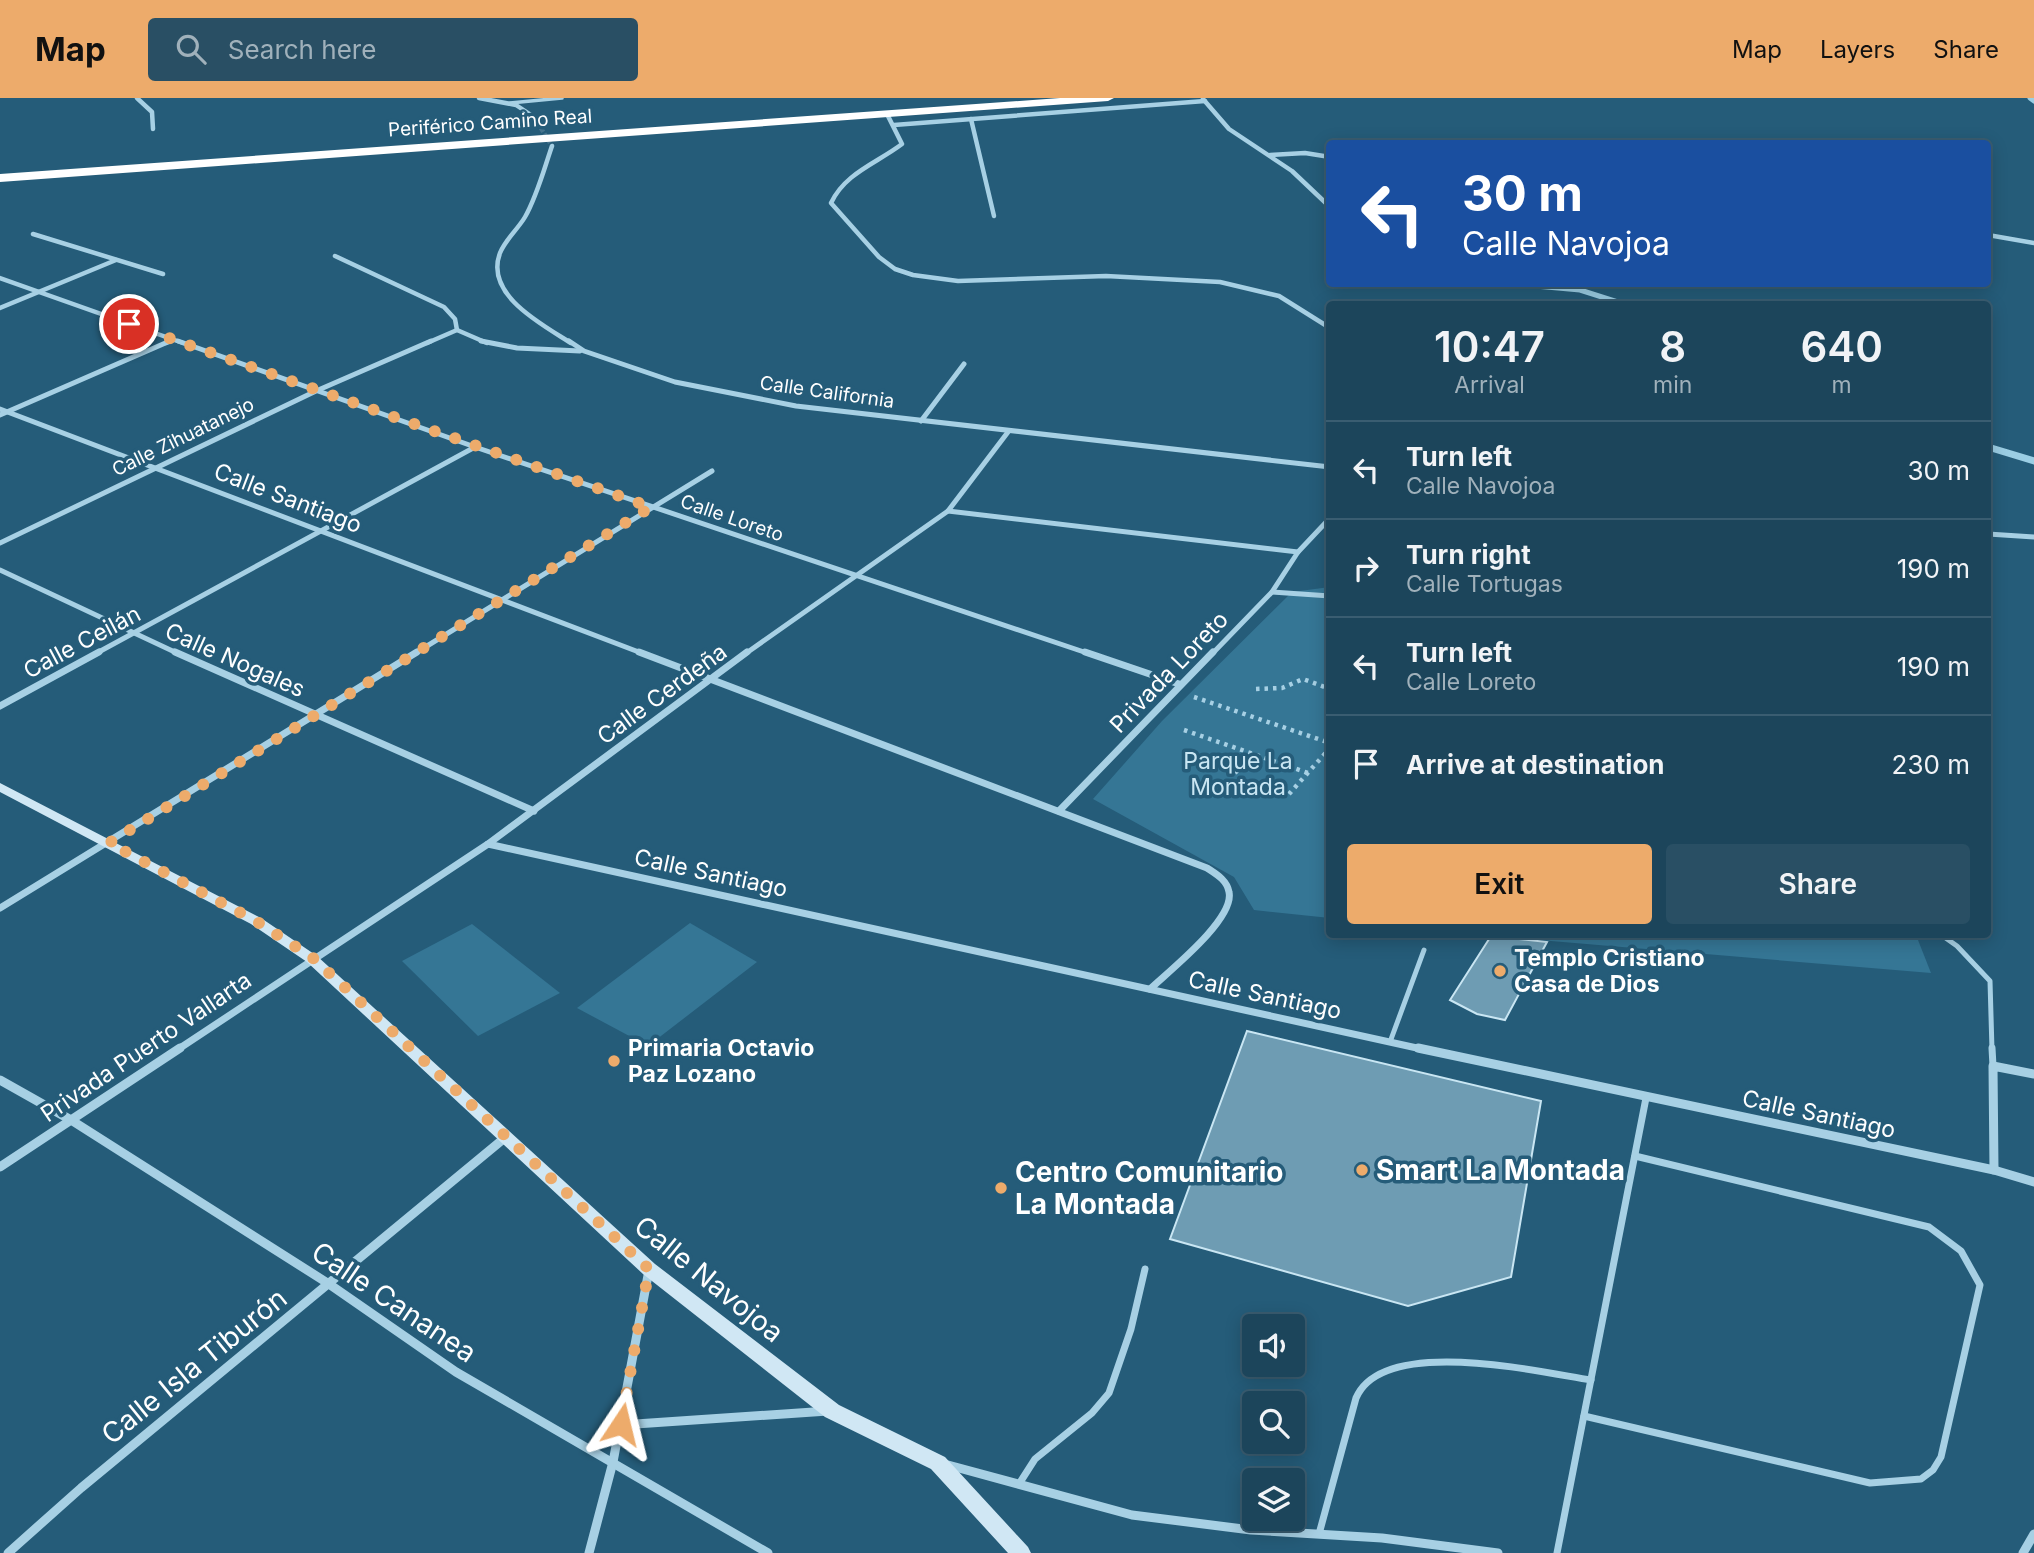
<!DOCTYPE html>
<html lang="en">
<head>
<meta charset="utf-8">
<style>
  body { margin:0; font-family:Inter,sans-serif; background:#294f64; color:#f1f3f6; height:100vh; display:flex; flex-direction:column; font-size:26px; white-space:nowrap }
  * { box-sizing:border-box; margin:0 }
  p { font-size:23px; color:#a0b1bb }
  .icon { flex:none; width:38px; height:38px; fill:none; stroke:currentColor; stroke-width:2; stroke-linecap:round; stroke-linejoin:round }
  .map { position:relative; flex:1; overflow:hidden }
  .side { position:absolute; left:1326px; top:203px; width:665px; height:637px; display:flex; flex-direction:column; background:#1c455b; border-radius:7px; box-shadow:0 4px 18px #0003,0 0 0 2px #3a5d71 }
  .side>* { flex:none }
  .guide { position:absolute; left:1326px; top:42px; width:665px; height:147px; border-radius:7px; box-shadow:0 4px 18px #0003,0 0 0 2px #3a5d71; background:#1a4fa0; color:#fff; overflow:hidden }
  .fabs { position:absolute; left:1242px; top:1216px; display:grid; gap:14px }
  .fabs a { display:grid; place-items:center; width:63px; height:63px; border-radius:7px; background:#1c455b; box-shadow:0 4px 18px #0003,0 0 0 2px #3a5d71; font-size:35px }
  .pin { position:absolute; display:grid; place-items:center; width:60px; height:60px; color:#fff; margin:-30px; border:4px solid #fff; border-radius:50%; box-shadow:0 2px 7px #0007 }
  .me { position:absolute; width:77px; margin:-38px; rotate:10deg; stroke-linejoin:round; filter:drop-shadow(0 0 5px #0008) }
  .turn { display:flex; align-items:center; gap:24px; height:147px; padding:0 21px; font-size:32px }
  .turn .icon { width:91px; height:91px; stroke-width:2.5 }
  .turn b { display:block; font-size:49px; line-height:60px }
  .eta { display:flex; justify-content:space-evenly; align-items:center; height:119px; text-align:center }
  .eta b { font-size:42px; font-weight:600; line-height:49px }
  .primary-button { display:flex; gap:14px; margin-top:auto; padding:14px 21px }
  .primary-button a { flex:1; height:80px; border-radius:7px; background:#edab6b; color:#111; font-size:28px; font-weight:600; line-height:80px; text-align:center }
  .primary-button a+a { background:#294f64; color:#f1f3f6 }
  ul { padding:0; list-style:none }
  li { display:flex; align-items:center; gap:21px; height:98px; padding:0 21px; border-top:2px solid #3a5d71 }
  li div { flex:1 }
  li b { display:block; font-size:26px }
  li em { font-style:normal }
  header { display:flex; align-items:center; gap:42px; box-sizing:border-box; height:98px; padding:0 35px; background:#edab6b; color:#111 }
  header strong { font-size:33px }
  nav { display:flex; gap:38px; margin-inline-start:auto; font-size:24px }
  .search { width:490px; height:63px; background:#294f64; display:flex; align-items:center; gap:18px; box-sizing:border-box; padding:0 24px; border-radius:7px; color:#a0b1bb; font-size:26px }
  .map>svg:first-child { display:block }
  .green { fill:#357695 }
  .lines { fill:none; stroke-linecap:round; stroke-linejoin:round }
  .stream-far1 { stroke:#9bcee4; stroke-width:5 }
  .stream { stroke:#9bcee4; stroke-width:7 }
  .building { fill:#6e9cb3; stroke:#c9e6f3; stroke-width:2 }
  .street-tunnel { stroke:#46748d; stroke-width:4.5; stroke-dasharray:4.5 2; stroke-linecap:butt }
  .path { stroke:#a7d0e4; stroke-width:4.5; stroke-dasharray:3.5 5; stroke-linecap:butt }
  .lane-far2 { stroke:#a7d0e4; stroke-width:3.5 }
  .lane-far1 { stroke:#a7d0e4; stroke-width:5 }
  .lane { stroke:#a7d0e4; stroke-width:7 }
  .street-far3 { stroke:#a7d0e4; stroke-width:4.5 }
  .street-far2 { stroke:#a7d0e4; stroke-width:5 }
  .street-far1 { stroke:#a7d0e4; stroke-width:7 }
  .street { stroke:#a7d0e4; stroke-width:9 }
  .secondary { fill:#d0e7f4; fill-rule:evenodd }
  .highway { fill:#fff; fill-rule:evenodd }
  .route { stroke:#edab6b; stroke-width:12; stroke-dasharray:0 21.6 }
  .poi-dot { fill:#edab6b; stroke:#255c79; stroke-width:2.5 }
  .labels { text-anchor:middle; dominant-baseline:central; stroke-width:7; stroke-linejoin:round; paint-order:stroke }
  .far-street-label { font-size:19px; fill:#fff; stroke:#255c79 }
  .street-label { font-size:23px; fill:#fff; stroke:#255c79 }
  .park-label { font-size:23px; fill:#c9e6f3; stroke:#255c79 }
  .poi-label { font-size:23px; font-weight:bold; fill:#fff; stroke:#255c79; text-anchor:start }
  .near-poi-label { font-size:28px; font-weight:bold; fill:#fff; stroke:#255c79; text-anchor:start }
  .near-street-label { font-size:28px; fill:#fff; stroke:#255c79 }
</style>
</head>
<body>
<header>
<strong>Map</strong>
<div class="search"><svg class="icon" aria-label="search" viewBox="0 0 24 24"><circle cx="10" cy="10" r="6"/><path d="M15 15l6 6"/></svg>Search here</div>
<nav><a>Map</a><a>Layers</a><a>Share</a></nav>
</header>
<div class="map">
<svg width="2034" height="1455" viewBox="0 0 2034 1455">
  <rect width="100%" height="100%" fill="#255c79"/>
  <g class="green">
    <path d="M1330,489V820L1254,812L1234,779L1093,701L1162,623L1292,494Z"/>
    <path d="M690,825L757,864L648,948L577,910Z"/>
    <path d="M472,826L560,895L478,938L402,863Z"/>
    <path d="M1479,837H1916L1931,875Z"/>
  </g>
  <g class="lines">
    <g class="stream-far1">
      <path d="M2030,0L2034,3"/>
      <path d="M1514,186L1580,192L1624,206"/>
    </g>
    <path class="stream" d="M1988,349L2034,363"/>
  </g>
  <g class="building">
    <path d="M1491,838L1547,844L1505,922L1477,916L1450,902Z"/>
    <path d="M1247,933L1541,1003L1511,1179L1408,1208L1170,1141Z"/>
  </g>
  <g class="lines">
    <path class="street-tunnel" d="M534,19L552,48"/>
    <g class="path">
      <path d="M1256,591L1282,590L1303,581L1330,591"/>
      <path d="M1194,599L1330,645"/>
      <path d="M1184,632L1308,675"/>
      <path d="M1235,675L1254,656"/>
      <path d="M1289,696L1330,650"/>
    </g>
    <path class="lane-far2" d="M510,5L562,0"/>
    <g class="lane-far1">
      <path d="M1940,836L1957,848L1990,883L1992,952"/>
      <path d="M1390,944L1424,852"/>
    </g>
    <g class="lane">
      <path d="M1992,950L1993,968"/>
      <path d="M1584,1318L1870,1385L1921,1381L1933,1372L1941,1359L1980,1187L1961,1153L1929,1129L1635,1058"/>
      <path d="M1019,1386L1035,1361L1092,1315L1109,1295L1131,1231L1145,1171"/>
      <path d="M1319,1436L1356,1300C1383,1237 1539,1274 1591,1282"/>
      <path d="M1557,1455L1646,1000"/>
    </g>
    <g class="street-far3">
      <path d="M137,0L152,14L153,31"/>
      <path d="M479,0L516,7L534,19"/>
      <path d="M1203,1L1229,31L1292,73L1330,109"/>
      <path d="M887,16L902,46C877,65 845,75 831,105L879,159L895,171L913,177L958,183L1106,178L1220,184L1279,198L1330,230"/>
      <path d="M971,21L994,118"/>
      <path d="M894,27L1205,3"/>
      <path d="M552,48C544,71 537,98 525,119C518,131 505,142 500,155C484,197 543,227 571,245"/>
      <path d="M1270,57L1305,55L1330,59"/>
      <path d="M33,136L163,176"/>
      <path d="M1988,137L2034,145"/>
      <path d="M335,158L444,209L455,221L457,232L487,245"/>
      <path d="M0,180L183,245"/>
      <path d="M0,210L116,162"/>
      <path d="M166,245L173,242"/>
      <path d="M427,245L457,232"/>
    </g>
    <g class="street-far2">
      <path d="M178,243L475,349L1090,556"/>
      <path d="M481,243L517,250L580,253"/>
      <path d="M569,243L584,253L675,284L796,308L1330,369"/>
      <path d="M0,311L644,556"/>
      <path d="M0,317L170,243"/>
      <path d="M921,323L964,266"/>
      <path d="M948,413L1298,454"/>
      <path d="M1988,436L2034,439"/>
      <path d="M0,445L316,293L431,243"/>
      <path d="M0,472L179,556"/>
      <path d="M1272,494L1330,498"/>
      <path d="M95,556L475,349"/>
      <path d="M414,556L712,373"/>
      <path d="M745,556L948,413L1008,334"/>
      <path d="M1212,556L1272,494L1298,454L1330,420"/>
    </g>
    <g class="street-far1">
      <path d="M175,554L534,713"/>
      <path d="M639,554L1207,770C1216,776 1227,782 1229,794C1235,821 1169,873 1150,891"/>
      <path d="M1085,554L1179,586"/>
      <path d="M0,608L99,554"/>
      <path d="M1059,713L1213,554"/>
      <path d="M488,746L1426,952"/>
      <path d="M0,810L417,554"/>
      <path d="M177,952L488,746L747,554"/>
    </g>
    <g class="street">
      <path d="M1418,950L1994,1072L2034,1084"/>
      <path d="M0,982L71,1022L329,1186L456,1274L768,1455"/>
      <path d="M0,1069L180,950"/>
      <path d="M1994,1072L1993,968L2034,976"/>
      <path d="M621,1327L828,1313"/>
      <path d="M948,1367L1132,1417L1251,1432L1382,1440L1498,1455"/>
      <path d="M8,1455L81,1390L507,1038"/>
      <path d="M589,1455L613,1364L649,1172"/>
      <path d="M2023,1455L2034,1436"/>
    </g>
    <path class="secondary" d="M0,685L261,820L317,858L655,1166L839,1307L945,1359L1028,1449L1031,1455H1008L931,1371L825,1319L643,1176L307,864L251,826L0,694Z"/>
    <path class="highway" d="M1060,0H1114L1108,3L0,84V76Z"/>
  </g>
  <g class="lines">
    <path class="route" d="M129,226L651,409L109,745L256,823L313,860L649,1171L621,1326"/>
  </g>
  <g class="poi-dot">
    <circle cx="1500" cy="873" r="7"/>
    <circle cx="614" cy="963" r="7"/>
    <circle cx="1362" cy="1072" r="7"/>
    <circle cx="1001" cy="1090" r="7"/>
  </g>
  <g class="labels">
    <g class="far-street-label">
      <text transform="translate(490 25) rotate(-4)">Periférico Camino Real</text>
      <text transform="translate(827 294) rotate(8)">Calle California</text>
      <text transform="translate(183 339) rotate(-26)">Calle Zihuatanejo</text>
      <text transform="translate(732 420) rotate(19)">Calle Loreto</text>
    </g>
    <g class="street-label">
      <text transform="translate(288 400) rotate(21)">Calle Santiago</text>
      <text transform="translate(82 544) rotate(-28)">Calle Ceilán</text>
      <text transform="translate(235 562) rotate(24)">Calle Nogales</text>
      <text transform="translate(1169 574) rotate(-46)">Privada Loreto</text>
      <text transform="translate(662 596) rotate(-36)">Calle Cerdeña</text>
      <text transform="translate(711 775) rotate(12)">Calle Santiago</text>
      <text transform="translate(1265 897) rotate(12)">Calle Santiago</text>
      <text transform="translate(146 949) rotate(-34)">Privada Puerto Vallarta</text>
      <text transform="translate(1819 1016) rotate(12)">Calle Santiago</text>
    </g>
    <g class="park-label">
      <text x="1238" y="663">Parque La<tspan x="1238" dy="26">Montada</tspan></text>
    </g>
    <g class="poi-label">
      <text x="1514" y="860">Templo Cristiano<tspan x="1514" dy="26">Casa de Dios</tspan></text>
      <text x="628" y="950">Primaria Octavio<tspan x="628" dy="26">Paz Lozano</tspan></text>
    </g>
    <g class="near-poi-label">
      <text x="1376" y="1072">Smart La Montada</text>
      <text x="1015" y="1074">Centro Comunitario<tspan x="1015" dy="32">La Montada</tspan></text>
    </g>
    <g class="near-street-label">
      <text transform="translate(709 1181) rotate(39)">Calle Navojoa</text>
      <text transform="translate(394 1204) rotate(34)">Calle Cananea</text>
      <text transform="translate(194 1268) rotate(-39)">Calle Isla Tiburón</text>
    </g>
  </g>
</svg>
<div class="fabs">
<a><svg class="icon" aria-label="sound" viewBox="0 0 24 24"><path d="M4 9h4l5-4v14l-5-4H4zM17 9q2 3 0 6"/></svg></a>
<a><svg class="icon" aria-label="search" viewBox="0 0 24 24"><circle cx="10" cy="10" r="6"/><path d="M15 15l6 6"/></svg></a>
<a><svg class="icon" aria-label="layers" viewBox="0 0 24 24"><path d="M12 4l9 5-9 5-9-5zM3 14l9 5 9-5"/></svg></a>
</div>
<div class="pin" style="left:129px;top:226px;background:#d93025"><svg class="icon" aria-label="arrive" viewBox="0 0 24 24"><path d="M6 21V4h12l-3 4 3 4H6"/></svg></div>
<svg class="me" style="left:621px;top:1326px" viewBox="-20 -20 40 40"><path d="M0-17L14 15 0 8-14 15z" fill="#edab6b" stroke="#fff" stroke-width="4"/></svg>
<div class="guide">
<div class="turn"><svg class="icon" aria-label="left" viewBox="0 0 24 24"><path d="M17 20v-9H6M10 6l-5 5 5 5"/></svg><div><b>30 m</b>Calle Navojoa</div></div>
</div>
<section class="side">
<div class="eta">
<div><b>10:47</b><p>Arrival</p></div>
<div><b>8</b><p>min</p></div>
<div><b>640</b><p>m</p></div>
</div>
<ul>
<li><svg class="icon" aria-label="left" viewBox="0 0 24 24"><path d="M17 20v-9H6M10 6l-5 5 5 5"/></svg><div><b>Turn left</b><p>Calle Navojoa</p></div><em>30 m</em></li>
<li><svg class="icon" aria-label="right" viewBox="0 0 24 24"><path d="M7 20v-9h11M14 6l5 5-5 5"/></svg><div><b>Turn right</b><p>Calle Tortugas</p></div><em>190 m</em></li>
<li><svg class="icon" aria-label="left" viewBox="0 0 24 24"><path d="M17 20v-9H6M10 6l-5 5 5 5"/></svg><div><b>Turn left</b><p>Calle Loreto</p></div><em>190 m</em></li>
<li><svg class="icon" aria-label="arrive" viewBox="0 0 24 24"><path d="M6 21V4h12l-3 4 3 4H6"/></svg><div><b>Arrive at destination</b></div><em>230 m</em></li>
</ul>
<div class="primary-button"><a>Exit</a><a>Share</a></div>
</section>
</div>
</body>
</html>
